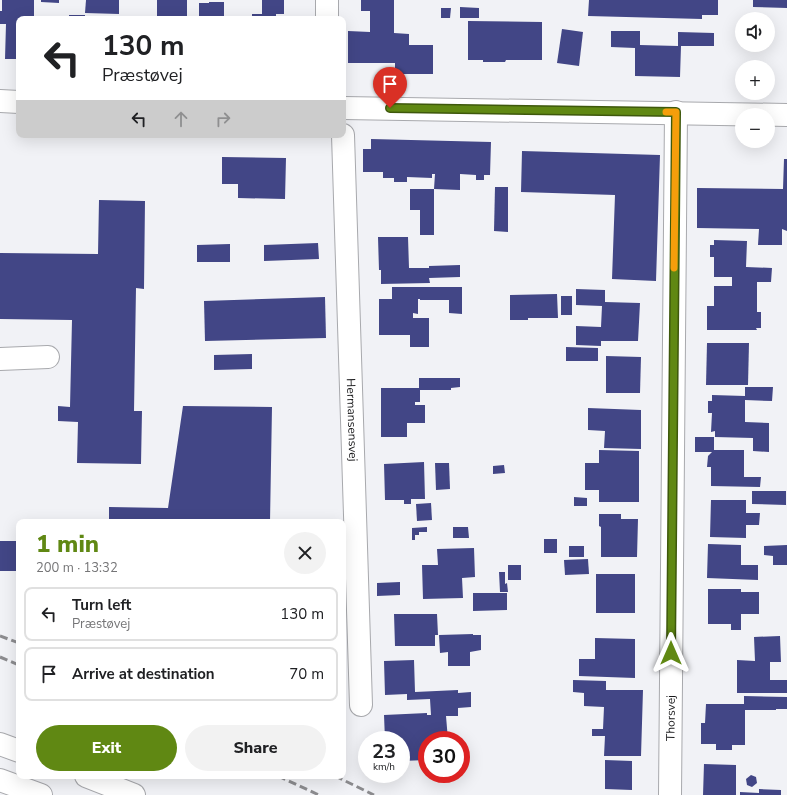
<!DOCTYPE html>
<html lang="en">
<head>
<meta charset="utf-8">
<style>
  body { margin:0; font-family:"Nunito Sans",sans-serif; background:#f2f2f2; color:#202124; height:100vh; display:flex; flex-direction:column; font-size:15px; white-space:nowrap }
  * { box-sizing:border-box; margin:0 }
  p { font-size:13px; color:#757577 }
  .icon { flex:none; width:22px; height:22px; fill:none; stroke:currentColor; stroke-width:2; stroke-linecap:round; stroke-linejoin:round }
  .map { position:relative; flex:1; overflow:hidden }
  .details { position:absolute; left:16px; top:519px; width:330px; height:260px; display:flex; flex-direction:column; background:#fff; border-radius:8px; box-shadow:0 4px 16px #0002 }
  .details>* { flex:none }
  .guide { position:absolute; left:16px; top:16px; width:330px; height:122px; border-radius:8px; box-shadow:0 4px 16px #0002; background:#fff; color:#202124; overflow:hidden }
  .tools { position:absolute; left:735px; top:12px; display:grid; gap:8px }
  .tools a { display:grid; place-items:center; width:40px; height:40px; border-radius:50%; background:#fff; box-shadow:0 4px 16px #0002; font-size:20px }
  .speed { position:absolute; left:358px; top:731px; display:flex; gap:8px; font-size:20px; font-weight:700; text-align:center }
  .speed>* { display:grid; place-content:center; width:52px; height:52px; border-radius:50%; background:#fff; box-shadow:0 4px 16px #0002; line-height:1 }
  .speed small { font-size:10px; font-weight:400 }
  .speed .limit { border:6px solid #d22; background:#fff; color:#111 }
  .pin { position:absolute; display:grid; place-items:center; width:34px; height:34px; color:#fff; margin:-41px -17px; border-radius:50% 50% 50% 0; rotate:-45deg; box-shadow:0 0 4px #0007 }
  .pin .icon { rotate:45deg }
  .me { position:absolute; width:44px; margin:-22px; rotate:0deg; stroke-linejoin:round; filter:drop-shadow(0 0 3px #0008) }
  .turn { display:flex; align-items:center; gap:14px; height:84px; padding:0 20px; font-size:18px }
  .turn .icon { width:52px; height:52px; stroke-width:2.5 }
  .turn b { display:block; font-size:28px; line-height:34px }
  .lanes { display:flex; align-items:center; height:38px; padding:0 20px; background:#0003; justify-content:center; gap:20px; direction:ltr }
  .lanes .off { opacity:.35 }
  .round { display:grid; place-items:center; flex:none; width:42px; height:42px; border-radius:21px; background:#f2f2f2 }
  .overview { display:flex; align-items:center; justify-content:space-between; height:68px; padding:0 20px }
  h1 { font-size:24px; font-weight:800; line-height:30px; color:#608813 }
  .button { display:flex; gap:8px; margin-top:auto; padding:8px 20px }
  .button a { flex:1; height:46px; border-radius:24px; background:#608813; color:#fff; font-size:16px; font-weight:800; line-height:46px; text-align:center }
  .button a+a { background:#f2f2f2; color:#202124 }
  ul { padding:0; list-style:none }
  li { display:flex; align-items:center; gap:12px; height:54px; margin:0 8px 6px; padding:0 12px; border:2px solid #e0e0e0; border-radius:8px }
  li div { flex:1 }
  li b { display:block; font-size:15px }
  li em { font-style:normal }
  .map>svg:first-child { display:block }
  .building { fill:#424686 }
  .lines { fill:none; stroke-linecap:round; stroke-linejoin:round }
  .minor-casing { stroke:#a8a9ad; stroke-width:24 }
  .minor { stroke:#fff; stroke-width:22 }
  .rail { stroke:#8c8c8f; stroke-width:3; stroke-dasharray:8 4; stroke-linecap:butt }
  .route-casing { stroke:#3e580c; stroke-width:10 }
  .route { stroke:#608813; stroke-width:7 }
  .slow { stroke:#f59e0b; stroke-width:7 }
  .labels { text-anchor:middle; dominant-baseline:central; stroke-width:4; stroke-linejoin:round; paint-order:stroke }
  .street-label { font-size:12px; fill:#18181a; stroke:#f1f2f6 }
</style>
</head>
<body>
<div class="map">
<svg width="787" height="795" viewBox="0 0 787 795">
  <rect width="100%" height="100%" fill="#f1f2f6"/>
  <g class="building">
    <path d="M2,0H34V19H19V59H5L6,24H0V11H2Z"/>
    <path d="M41,0H59V3L41,2Z"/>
    <path d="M86,0H119V14L85,13Z"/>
    <rect x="157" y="0" width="30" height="19"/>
    <path d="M262,0H284V14H276V19H252V14H262Z"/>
    <path d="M361,0H394V33L409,34V45H433V74H400V72H395V63H348V31L370,32V11H361Z"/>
    <path d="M589,0H718V15H702V19L588,16Z"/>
    <path d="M753,0H787V8L753,7Z"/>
    <path d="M209,2H224V19H199V3H209Z"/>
    <path d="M460,7L479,8V18H460Z"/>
    <path d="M441,8H451L450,18H441Z"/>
    <rect x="69" y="15" width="16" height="4"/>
    <path d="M468,21L542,22V60H506L505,62H483V60H468Z"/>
    <path d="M562,29L583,32L579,66L557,63Z"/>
    <path d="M611,31H640V45L678,46V32L714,33V46H681L680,77L635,76V48L611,47Z"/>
    <path d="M371,139L491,142L490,175H484V180H476V175L460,174V190L434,189L435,174H432V178L407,177V182H394V178H383V172H363V149H371Z"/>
    <path d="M522,151L660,155L656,281L612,279L615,195L521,192Z"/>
    <path d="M222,157L286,158L285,199L238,198V184H222Z"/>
    <path d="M784,159H787V231L782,229V245H758L759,229L697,228V188L783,189Z"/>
    <path d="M495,187H508V232L494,231Z"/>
    <path d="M410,189H434V235H420V210H410Z"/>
    <path d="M99,200L145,201L144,289L136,288L134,411H142L141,464L77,463L78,422L58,421V406L70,407L72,320L0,319V253L98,254Z"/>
    <path d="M378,237H408L409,268H429V266L460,265V277L429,278L430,283L381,284V270H379Z"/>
    <path d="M714,240L747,241L746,267L772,268L771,282H757V312H761V328H756L757,330H707V306H714V286H732V277H714V257H710V245H714Z"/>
    <path d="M318,243L319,259L264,261V245Z"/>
    <path d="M230,244V262H197V245Z"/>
    <path d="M392,287H462V314L449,313V300H420V299H418V314L413,313V318H429V347H410V335H379V299H392Z"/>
    <path d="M576,289L605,290V302L640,303L638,341H601V346L576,345V326L601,327L602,306L576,305Z"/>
    <path d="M557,294L558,318H528V320H510V295Z"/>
    <rect x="561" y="296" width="11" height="19"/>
    <path d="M325,297L326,338L205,341L204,301Z"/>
    <path d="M707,343H749L748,385H706Z"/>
    <path d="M566,347L598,348V361H566Z"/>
    <path d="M252,354V369L214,370V355Z"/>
    <path d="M606,356L641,357L640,393H606Z"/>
    <path d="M419,378H460V387L451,388V390H420V402H415V405H425V423H407V437H381V388H419Z"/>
    <path d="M745,387H773L772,401L745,400V422L769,423V452L753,451V438L715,437V431L711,432L712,413H708V401H712V395L745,396Z"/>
    <path d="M183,406L272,407L270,522H109V507L168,508Z"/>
    <path d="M588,408L641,410V449L604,448L605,431L588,430Z"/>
    <path d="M695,437H714V450H744V477H761L760,487L711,486V467H707L708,456L712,452H695Z"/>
    <path d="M599,450L639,451V502H599V490H585V463H599Z"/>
    <path d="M424,462L425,499H411V504H404V500H385L384,464Z"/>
    <path d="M435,463H449L450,489L436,490Z"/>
    <path d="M504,465L505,473L493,474V466Z"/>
    <path d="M752,491H786V505L752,504Z"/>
    <path d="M574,497L587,498V506H574Z"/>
    <path d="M711,500H746V513H760L759,525H746V538L710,537Z"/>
    <path d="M431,503L432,520L417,521L416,504Z"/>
    <path d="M599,514H621V519H638L637,557H601V527L599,526Z"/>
    <path d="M427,527V532H419V535H415V540H412V528Z"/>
    <path d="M453,527H468L469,538H453Z"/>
    <rect x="544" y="539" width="13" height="14"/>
    <rect x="0" y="541" width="19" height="30"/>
    <path d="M708,544L741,545V565H758V580L707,578Z"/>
    <path d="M787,545V565H773V556L764,555V546Z"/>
    <rect x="569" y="546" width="15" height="11"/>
    <path d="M474,548L475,577L462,578L463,598L423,599L422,565H438L437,549Z"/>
    <path d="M588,559L589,574L565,575L564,560Z"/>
    <rect x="508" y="565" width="13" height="15"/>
    <path d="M499,572H505V584L507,583L508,592H500Z"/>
    <rect x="596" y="574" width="39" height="39"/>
    <path d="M400,582V595L377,596V583Z"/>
    <path d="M708,589H741V592H759V614H741V630H731V624H708Z"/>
    <path d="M473,593H507V610L473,611Z"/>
    <path d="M394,614H437L438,635H435V646H395Z"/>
    <path d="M473,634V635H481V650L470,652V666H448V652L440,653L439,635Z"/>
    <path d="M780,636L781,662H770V680H787V693H737V660L755,661L754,637Z"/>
    <path d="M595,638L635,639V678L579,676V659H595Z"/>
    <path d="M414,660L415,692L458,690V693L471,692V707L458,708V716H446L448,740H427V760L401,761V740H385L384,715L427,713V715H431L430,699L407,700V694L385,695L384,661Z"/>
    <path d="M573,680L606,681V690H643L641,756H604L605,736H592V729H603L604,707L584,706V693L573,692Z"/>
    <path d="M744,696L787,697V709H776V710H745V745H732V750H716V744H701V723H705L706,704H744Z"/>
    <path d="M605,760L632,761V790L605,789Z"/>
    <path d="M704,764L736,765V795H703Z"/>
    <path d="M751,775L756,777L757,783L752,787L747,785L746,779Z"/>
    <path d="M759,789L781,790V795H740V792L759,793Z"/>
  </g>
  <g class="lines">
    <defs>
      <g id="minor">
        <path d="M327,19V0"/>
        <path d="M0,101L19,102"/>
        <path d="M343,108L787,115"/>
        <path id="s1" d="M343,135L361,705"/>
        <path d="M0,359L48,357"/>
        <path d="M0,744L19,751"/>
        <path d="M86,776L134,795"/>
        <path d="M0,780L41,795"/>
        <path id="s2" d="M670,795L676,112"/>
      </g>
    </defs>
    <use href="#minor" class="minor-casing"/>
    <use href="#minor" class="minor"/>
    <g class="rail">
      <path d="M0,636L19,643"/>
      <path d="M0,657L19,665"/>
      <path d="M278,776L319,795"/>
      <path d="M335,776L374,795"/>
    </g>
  </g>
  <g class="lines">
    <defs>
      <path id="route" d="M390,108L676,112L671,653"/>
    </defs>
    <use href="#route" class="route-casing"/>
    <use href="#route" class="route"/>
    <path class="slow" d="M666,112H676L674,268"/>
  </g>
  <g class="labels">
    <g class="street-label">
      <text stroke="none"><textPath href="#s1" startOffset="285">Hermansensvej</textPath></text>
      <text stroke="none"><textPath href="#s2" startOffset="77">Thorsvej</textPath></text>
    </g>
  </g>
</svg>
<div class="tools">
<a><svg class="icon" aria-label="sound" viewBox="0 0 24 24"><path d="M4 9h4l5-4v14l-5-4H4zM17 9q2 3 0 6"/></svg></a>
<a>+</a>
<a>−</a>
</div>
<div class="speed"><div>23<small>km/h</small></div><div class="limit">30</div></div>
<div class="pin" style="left:390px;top:108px;background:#d93025"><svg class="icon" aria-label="arrive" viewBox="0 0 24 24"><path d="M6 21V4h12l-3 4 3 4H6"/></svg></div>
<svg class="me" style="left:671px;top:653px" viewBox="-20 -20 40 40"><path d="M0-17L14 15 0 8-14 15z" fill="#608813" stroke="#fff" stroke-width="4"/></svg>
<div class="guide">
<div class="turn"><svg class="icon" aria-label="left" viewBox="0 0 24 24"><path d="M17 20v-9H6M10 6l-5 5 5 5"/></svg><div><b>130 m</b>Præstøvej</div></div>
<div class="lanes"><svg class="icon" aria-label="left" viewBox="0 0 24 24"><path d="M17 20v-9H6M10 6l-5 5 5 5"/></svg><svg class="icon off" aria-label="ahead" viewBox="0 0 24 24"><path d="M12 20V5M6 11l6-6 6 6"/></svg><svg class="icon off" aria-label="right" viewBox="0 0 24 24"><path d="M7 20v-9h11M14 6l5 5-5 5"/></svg></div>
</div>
<section class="details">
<div class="overview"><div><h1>1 min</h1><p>200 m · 13:32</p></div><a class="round"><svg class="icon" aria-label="close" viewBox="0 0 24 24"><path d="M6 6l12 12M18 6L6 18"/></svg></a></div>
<ul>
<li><svg class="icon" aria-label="left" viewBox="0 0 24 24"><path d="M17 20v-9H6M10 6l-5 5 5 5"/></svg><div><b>Turn left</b><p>Præstøvej</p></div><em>130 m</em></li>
<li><svg class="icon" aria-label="arrive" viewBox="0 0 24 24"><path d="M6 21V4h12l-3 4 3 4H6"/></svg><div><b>Arrive at destination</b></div><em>70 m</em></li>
</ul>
<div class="button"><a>Exit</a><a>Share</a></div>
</section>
</div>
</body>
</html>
